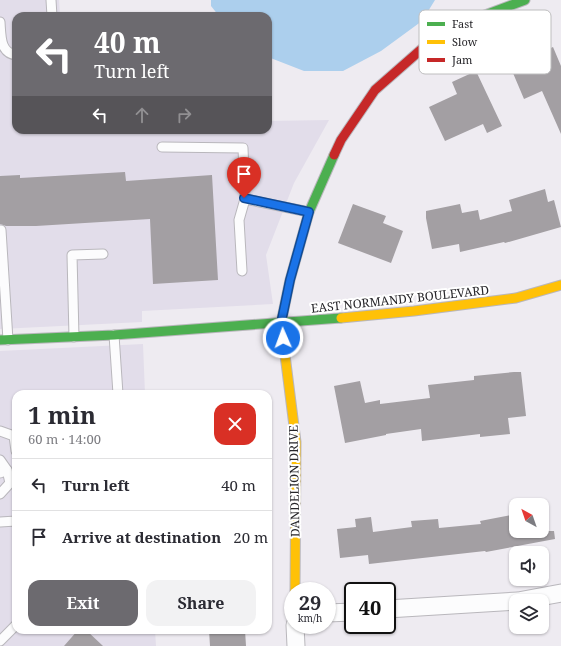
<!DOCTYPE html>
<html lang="en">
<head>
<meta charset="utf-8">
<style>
  body { margin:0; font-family:"Noto Serif",serif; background:#f2f2f3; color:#2b2b33; height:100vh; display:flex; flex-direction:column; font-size:15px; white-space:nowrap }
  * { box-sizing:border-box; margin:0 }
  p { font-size:13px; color:#7c7c81 }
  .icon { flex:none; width:22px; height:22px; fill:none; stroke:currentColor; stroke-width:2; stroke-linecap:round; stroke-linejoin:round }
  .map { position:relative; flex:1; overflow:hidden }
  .side { position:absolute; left:12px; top:390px; width:260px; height:244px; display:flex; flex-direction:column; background:#fff; border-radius:12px; box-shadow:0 1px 3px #0004 }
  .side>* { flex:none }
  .top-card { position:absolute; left:12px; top:12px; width:260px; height:122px; border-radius:12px; box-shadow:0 1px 3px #0004; background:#6c6a6f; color:#fff; overflow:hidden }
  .needle { width:26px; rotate:320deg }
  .tools { position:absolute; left:509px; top:498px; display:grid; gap:8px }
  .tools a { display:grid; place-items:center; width:40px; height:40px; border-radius:8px; background:#fff; box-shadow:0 1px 3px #0004; font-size:20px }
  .speed { position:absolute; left:284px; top:582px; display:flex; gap:8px; font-size:20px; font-weight:700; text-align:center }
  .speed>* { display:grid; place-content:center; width:52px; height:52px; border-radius:50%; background:#fff; box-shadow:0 1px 3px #0004; line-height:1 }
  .speed small { font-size:10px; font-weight:400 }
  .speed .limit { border:2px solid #111; border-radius:6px; background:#fff; color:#111 }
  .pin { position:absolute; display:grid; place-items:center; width:34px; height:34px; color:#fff; margin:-41px -17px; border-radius:50% 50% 50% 0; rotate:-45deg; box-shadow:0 0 4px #0007 }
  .pin .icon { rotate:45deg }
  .me { position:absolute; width:44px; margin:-22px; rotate:358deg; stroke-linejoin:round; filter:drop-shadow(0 0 3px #0008) }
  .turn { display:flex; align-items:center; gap:14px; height:84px; padding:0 16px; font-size:18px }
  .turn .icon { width:52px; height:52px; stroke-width:2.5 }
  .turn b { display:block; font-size:28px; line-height:34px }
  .lanes { display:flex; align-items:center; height:38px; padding:0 16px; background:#0003; justify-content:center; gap:20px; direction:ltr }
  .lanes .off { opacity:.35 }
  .round { display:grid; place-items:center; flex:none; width:42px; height:42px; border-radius:12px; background:#f2f2f3 }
  .headline { display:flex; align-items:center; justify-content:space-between; height:68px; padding:0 16px }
  h1 { font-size:24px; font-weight:700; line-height:30px }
  .primary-button { display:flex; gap:8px; margin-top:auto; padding:8px 16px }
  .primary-button a { flex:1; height:46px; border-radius:12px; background:#6c6a6f; color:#fff; font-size:16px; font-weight:700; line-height:46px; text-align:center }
  .primary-button a+a { background:#f2f2f3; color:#2b2b33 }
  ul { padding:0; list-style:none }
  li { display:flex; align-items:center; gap:12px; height:52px; padding:0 16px; border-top:1px solid #e1e1e2 }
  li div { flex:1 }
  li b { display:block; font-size:15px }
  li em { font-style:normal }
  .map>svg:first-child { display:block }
  .built { fill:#e2ddea }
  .water { fill:#accfed }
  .building { fill:#a39fa3 }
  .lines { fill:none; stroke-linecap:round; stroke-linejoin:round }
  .lane-casing { stroke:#b9b7bc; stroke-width:11 }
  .street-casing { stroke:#b9b7bc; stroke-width:19 }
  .fast-casing { stroke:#b9b7bc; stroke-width:11 }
  .slow-casing { stroke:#b9b7bc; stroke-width:11 }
  .jam-casing { stroke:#b9b7bc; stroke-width:11 }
  .lane { stroke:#fcfcfd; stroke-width:9 }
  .street { stroke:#fcfcfd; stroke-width:17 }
  .fast { stroke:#4caf50; stroke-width:9 }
  .slow { stroke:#ffc107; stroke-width:9 }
  .jam { stroke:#c62828; stroke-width:9 }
  .route-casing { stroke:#114b97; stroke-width:10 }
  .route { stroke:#1a73e8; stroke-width:7 }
  .labels { text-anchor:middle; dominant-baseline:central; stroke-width:4; stroke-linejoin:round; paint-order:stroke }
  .street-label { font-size:12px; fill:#262529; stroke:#fff }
  .key { fill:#fff; stroke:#bebebf; stroke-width:1 }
  .key-label { font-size:11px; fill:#262529 }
</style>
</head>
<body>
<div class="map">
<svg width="561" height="646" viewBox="0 0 561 646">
  <rect width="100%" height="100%" fill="#eeebf1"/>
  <g class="built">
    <path d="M0,0H59L60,16H16V130H268V121L329,120L294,183L266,255L273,304L142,311V322L0,329Z"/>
    <path d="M143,344L145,394H16V630H155L156,646H0V351Z"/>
  </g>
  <path class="water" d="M211,0H435L422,21L381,51L343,71H304L268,57V16H219L211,6Z"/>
  <g class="building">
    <path d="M553,47L561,66V134L542,91L524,99L510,66Z"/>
    <path d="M476,71L502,126L487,133L483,124L445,141L429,107L457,94L452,82Z"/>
    <path d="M125,172L126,181L212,175L218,280L153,284L150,219L36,226H6L0,224V176L20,175V178Z"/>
    <path d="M545,189L548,202L554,200L561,227L505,243L504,242L460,252L459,244L432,249L426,218V211L460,204L462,213L478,210L480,220L512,211L509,200Z"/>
    <path d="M353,204L386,216L383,223L403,231L391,263L338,243Z"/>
    <path d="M514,372H521L526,416L508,418L510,434L480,437V434L422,441L421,429L386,434V435L345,443L334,386L360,381L365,403L380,400V404L430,398L428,385L474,380V376Z"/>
    <path d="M516,514V531H554L555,539L486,552L485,551L369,564L368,555L340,558L337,529L356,527L355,519L371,517L373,532L412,527L411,521L438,519L439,528L481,524L480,521Z"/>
    <path d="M78,630H86L103,646H64Z"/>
    <path d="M209,630H245L246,646H210Z"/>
  </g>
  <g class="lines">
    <defs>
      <g id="lane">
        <path d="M51,0L52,16"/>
        <path d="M0,22C1,36 0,53 16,55"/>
        <path d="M162,147L243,148L245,199L309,212"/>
        <path d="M1,230L8,340"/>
        <path d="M242,271L239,220L245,199"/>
        <path d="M114,335L118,394"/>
        <path d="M74,337L72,255L103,254"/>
        <path d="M0,431L14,436L16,451"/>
        <path d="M0,460L7,470L0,473"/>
        <path d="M0,494L10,483L7,470"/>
        <path d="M0,522L16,521"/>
        <path d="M0,641L16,625"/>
      </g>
      <g id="street">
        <path d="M387,609L518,601L561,593"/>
        <path d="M327,613L353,612"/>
        <path d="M295,625L296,646"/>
      </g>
      <g id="fast">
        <path d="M432,42L469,21L525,0"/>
        <path d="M283,339L281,323L290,280L309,212L334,155"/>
        <path d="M0,340L114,335L341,318"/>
      </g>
      <g id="slow">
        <path d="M341,318L414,311L516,298L561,285"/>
        <path d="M283,339L296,442L295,591"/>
      </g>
      <path id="jam" d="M334,155L341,140L375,90L424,47L432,42"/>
    </defs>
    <use href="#lane" class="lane-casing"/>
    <use href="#street" class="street-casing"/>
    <use href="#fast" class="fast-casing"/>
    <use href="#slow" class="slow-casing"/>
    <use href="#jam" class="jam-casing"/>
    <use href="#lane" class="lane"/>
    <use href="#street" class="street"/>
    <use href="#fast" class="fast"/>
    <use href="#slow" class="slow"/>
    <use href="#jam" class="jam"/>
  </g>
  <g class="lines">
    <defs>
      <path id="route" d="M244,198L309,212L290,280L284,309L281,323L283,338"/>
    </defs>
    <use href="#route" class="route-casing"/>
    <use href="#route" class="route"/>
  </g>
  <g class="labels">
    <g class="street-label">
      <text transform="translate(400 299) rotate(-6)">EAST NORMANDY BOULEVARD</text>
      <text transform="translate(294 481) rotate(-91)">DANDELION DRIVE</text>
    </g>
  </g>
  <rect x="419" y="10" width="132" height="64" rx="6" class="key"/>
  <rect x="427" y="22" width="18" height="4" fill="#4caf50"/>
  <rect x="427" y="40" width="18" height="4" fill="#ffc107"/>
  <rect x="427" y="58" width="18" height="4" fill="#c62828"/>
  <g class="key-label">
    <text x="452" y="28">Fast</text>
    <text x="452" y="46">Slow</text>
    <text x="452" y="64">Jam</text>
  </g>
</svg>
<div class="tools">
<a><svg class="needle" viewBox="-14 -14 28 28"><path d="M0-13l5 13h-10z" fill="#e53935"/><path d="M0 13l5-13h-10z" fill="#7c7c81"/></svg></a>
<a><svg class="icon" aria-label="sound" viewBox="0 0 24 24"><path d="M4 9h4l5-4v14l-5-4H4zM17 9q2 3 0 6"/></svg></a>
<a><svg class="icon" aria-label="layers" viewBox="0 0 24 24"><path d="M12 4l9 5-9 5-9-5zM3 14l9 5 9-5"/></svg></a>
</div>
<div class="speed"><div>29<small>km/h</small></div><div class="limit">40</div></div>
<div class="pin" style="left:244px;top:198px;background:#d93025"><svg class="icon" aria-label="arrive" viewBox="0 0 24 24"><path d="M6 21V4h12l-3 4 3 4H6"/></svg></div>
<svg class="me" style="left:283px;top:338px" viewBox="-20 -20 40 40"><circle r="17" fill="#1a73e8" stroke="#fff" stroke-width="3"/><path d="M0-11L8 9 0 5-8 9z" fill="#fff"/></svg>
<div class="top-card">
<div class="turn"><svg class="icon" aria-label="left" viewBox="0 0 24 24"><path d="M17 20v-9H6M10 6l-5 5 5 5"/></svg><div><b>40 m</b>Turn left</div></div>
<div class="lanes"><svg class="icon" aria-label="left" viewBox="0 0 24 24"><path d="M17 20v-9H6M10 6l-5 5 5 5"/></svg><svg class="icon off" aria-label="ahead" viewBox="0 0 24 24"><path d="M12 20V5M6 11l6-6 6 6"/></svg><svg class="icon off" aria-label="right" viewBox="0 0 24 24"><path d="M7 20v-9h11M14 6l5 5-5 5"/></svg></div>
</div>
<section class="side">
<div class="headline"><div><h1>1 min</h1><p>60 m · 14:00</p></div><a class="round" style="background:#d93025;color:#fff"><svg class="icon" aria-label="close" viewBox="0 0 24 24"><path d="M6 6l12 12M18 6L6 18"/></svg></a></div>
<ul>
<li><svg class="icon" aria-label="left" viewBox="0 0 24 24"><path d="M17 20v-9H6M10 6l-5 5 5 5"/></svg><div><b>Turn left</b></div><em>40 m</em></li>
<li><svg class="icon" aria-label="arrive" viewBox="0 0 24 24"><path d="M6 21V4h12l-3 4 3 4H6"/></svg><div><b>Arrive at destination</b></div><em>20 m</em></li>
</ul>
<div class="primary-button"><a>Exit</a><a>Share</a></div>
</section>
</div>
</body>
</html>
